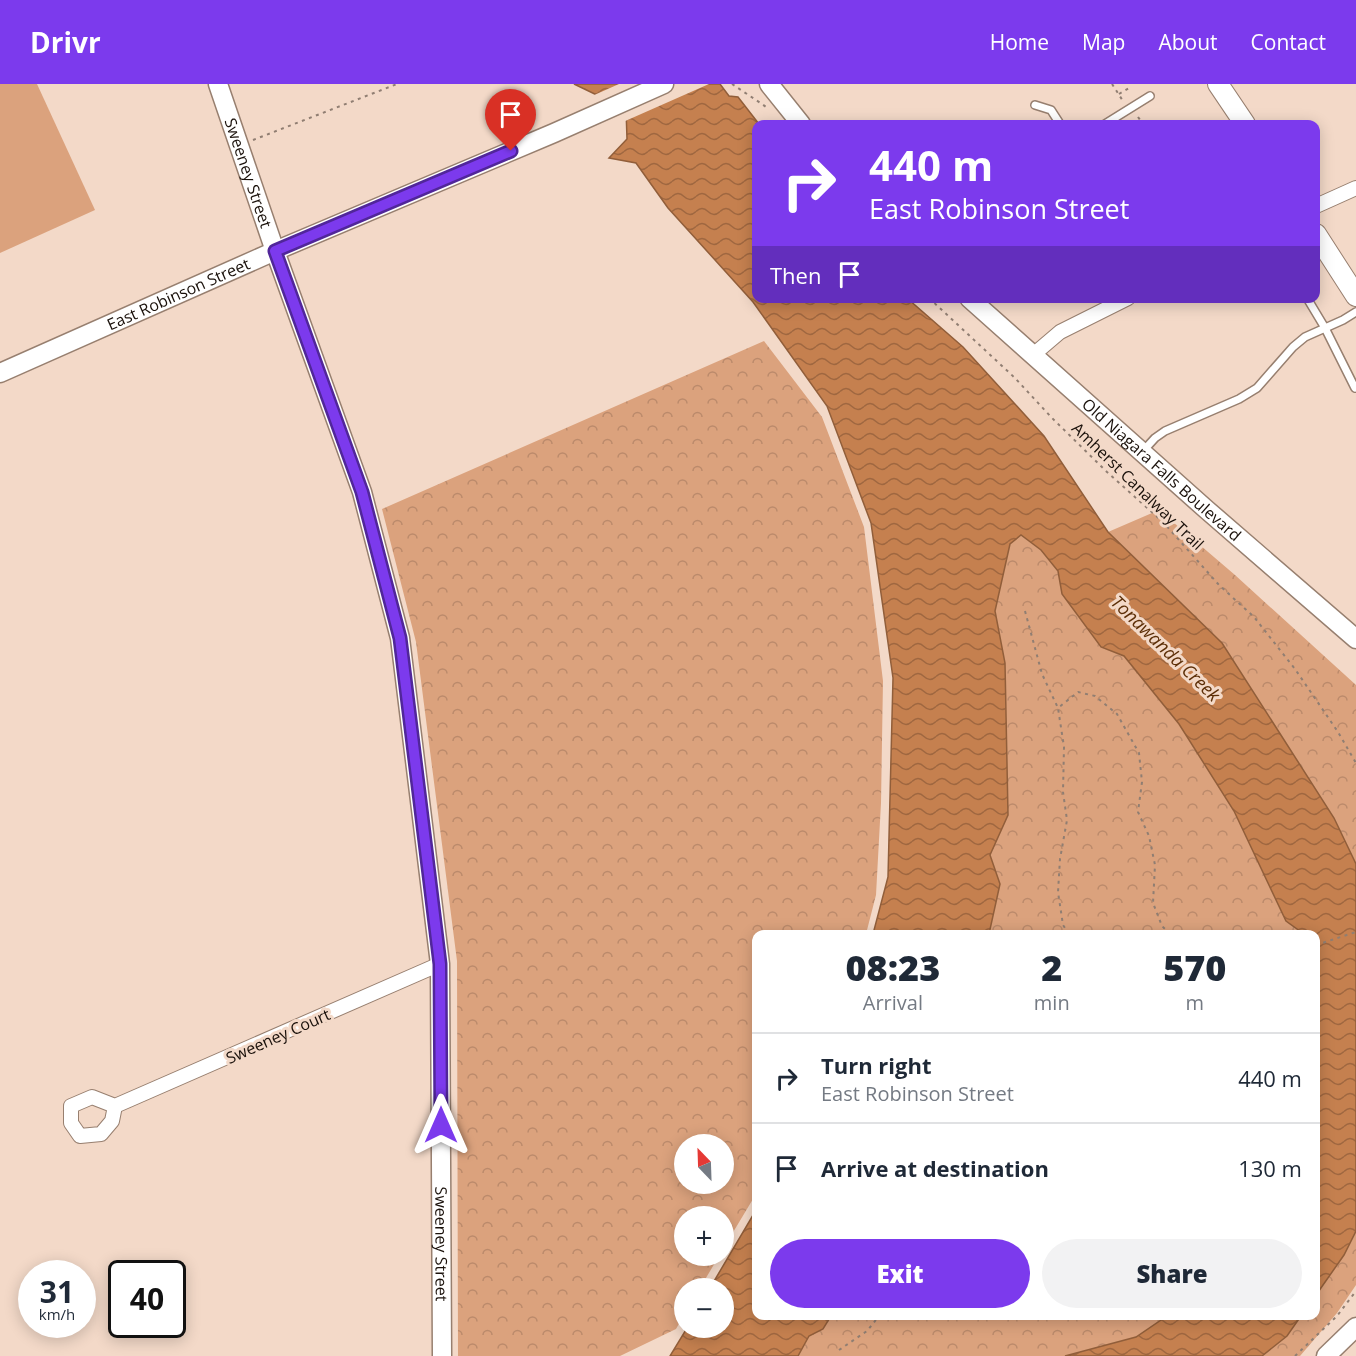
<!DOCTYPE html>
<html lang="en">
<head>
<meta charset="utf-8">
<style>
  body { margin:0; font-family:"Open Sans",sans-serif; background:#f2f2f3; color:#1f2937; height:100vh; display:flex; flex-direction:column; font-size:22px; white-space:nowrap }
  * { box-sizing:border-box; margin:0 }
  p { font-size:20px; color:#747a83 }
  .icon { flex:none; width:33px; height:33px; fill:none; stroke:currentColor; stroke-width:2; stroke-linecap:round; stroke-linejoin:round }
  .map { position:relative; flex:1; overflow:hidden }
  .panel { position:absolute; left:752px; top:846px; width:568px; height:390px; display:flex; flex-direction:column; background:#fff; border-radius:12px; box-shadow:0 3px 15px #0003 }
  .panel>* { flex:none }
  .guide { position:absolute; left:752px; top:36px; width:568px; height:183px; border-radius:12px; box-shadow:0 3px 15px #0003; background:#7c3aed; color:#fff; overflow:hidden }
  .needle { width:39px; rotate:337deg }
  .buttons { position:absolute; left:674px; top:1050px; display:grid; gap:12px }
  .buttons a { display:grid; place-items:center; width:60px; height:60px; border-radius:50%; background:#fff; box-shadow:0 3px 15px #0003; font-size:30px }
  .speed { position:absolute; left:18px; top:1176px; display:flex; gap:12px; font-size:30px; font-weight:700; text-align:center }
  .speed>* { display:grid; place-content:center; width:78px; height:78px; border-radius:50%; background:#fff; box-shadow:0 3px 15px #0003; line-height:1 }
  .speed small { font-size:15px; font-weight:400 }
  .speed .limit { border:3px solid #111; border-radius:9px; background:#fff; color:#111 }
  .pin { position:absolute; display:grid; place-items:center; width:51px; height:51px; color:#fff; margin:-62px -26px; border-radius:50% 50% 50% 0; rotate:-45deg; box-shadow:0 0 6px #0007 }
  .pin .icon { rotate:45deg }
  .me { position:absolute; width:66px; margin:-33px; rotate:0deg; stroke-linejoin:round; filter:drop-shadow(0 0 4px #0008) }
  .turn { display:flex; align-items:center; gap:21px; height:126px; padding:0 18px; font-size:27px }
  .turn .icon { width:78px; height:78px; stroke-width:2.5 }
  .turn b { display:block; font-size:42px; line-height:51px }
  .then { display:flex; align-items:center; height:57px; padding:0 18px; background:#0003; gap:12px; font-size:22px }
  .eta { display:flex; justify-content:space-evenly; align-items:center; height:102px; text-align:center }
  .eta b { font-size:36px; font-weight:800; line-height:42px }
  .button { display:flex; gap:12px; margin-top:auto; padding:12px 18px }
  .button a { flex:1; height:69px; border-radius:36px; background:#7c3aed; color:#fff; font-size:24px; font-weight:800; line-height:69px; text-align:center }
  .button a+a { background:#f2f2f3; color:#1f2937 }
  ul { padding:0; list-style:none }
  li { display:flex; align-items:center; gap:18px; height:90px; padding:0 18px; border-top:2px solid #e0e1e3 }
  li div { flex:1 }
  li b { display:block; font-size:22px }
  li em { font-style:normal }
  header { display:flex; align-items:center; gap:36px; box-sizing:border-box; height:84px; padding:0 30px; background:#7c3aed; color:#fff }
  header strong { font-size:28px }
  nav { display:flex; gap:33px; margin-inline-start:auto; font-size:21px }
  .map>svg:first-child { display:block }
  .grass { fill:#dba27d }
  .park { fill:url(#park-crowns); fill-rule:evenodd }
  .water { fill:url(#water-waves); stroke:#915e3a; stroke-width:1.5 }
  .pier { fill:#f3d9c8 }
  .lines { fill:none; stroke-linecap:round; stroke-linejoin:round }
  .lane-casing { stroke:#977f6f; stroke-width:10 }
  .street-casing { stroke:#977f6f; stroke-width:16 }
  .secondary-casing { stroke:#977f6f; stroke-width:21 }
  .primary-casing { stroke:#977f6f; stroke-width:22 }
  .path { stroke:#907e72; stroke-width:2; stroke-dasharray:3 4.5; stroke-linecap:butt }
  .lane { stroke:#fff; stroke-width:7 }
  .street { stroke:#fff; stroke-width:14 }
  .secondary { stroke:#fff; stroke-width:18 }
  .primary { stroke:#fff; stroke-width:20 }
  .route-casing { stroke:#51269a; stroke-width:15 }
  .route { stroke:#7c3aed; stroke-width:10 }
  .labels { text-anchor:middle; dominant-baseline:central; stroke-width:6; stroke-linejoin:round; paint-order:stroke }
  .street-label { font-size:16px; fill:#19100a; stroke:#f3d9c8 }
  .water-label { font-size:18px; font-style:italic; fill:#5d2f08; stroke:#f3d9c8 }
</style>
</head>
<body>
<header>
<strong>Drivr</strong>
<nav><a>Home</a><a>Map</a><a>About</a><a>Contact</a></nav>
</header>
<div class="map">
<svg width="1356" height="1272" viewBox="0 0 1356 1272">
  <defs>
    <pattern id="park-crowns" width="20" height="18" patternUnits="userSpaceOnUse" patternTransform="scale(1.5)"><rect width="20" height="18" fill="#dba27d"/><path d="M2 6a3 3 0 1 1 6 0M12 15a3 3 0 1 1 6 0" fill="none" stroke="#bb8a6b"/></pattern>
    <pattern id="water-waves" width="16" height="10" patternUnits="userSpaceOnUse" patternTransform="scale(1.5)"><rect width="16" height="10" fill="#c5804f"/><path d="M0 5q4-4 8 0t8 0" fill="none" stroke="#9f6740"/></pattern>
  </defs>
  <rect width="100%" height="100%" fill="#f3d9c8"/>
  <path class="grass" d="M0,0H37L95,126L0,169Z"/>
  <g class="park">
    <path d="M764,257L822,333L864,443L883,597L881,719L876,811L866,850H756V1110L723,1165V1132H684V1172H719L700,1204H684V1231L676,1245L620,1272H458L457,877L416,558L382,425ZM723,1060V1100H684V1060Z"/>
    <path d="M1159,426L1235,491L1356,601V780L1334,734L1222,559L1108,448Z"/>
    <path d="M1021,451L1041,466L1058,487L1062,510L1101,563L1124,572L1179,640L1234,727L1304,850H989L1000,800L990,771L1008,731L1005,579L995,527L1010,459Z"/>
    <path d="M1316,926L1319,1019L1316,1030Z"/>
    <path d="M1356,1147V1201L1337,1229L1300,1272H1262L1287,1252L1301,1232H1316V1211L1344,1171Z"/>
    <path d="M831,1232H1167L1136,1253L1065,1272H798L809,1252L823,1245Z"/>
  </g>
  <g class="water">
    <path d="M574,0H720L729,12L738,13L759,40H756V214L908,215L963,263L1044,352L1108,448L1222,559L1334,734L1356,780V1147L1344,1171L1316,1211V1030L1319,1019L1316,926V850H1304L1286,837L1234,727L1179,640L1124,572L1101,563L1062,510L1058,487L1041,466L1021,451L1010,460L995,527L1005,579L1008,731L990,771L1000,800L989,850H873L888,793L893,594L871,439L827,322L753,218L668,124L636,79L609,74L627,55L626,25Z"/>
    <path d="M756,1126V1232H831L823,1245L809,1252L798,1272H670L687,1244H723V1204H710Z"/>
    <path d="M1167,1232H1301L1287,1252L1262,1272H1065L1136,1253Z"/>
  </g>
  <path class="pier" d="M619,0H709L623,38V27L592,12Z"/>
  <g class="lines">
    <defs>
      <g id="lane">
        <path d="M1035,21L1051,26L1060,40"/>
        <path d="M1105,40L1150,12"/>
        <path d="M1307,214L1325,244L1355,304L1356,303"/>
        <path d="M1144,366L1155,354L1165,347L1239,315L1257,304L1293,263L1305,253L1343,236L1356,228"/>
      </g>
      <g id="street">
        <path d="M1316,122L1356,104"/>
        <path d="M1033,271L1060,248L1128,214"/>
        <path d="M115,1022L112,1037L101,1050L80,1052L71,1039V1022L92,1013L115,1022L440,880"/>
      </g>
      <g id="secondary">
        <path id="s1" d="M218,0L275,167L362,408L400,554L440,880L442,1272"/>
        <path d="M769,0L801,40"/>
        <path id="s2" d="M969,214L1207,426L1356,555"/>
        <path id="s3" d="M0,289L275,167L554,49L664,0"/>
        <path d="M1326,1272L1356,1243"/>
      </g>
      <g id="primary">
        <path d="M1218,0L1245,40"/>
        <path d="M1316,150L1356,212"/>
      </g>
    </defs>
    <use href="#lane" class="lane-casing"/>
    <use href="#street" class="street-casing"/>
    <use href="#secondary" class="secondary-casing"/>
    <use href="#primary" class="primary-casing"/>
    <g class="path">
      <path d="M732,0L762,20L766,23"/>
      <path d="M1112,0L1123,17"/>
      <path d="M1119,10L1131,3"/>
      <path d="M1138,33L1143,40"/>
      <path d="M253,56L397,0"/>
      <path d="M929,214L1015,294L1052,334L1107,388L1163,438L1219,501L1254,533L1295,585L1338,648L1356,679"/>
      <path d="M1025,527L1042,590L1058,624"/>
      <path d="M1069,850L1063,841L1058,808L1060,775L1067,736L1063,708L1064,663L1058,624L1078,608L1095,612L1117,630L1139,669L1142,698L1138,728L1149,752L1155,781L1153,819L1162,842L1170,850"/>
      <path d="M1316,861L1356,848"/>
      <path d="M839,1266L867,1247L879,1232"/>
      <path d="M1295,1272L1337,1232L1356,1207"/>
    </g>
    <use href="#lane" class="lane"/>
    <use href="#street" class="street"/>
    <use href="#secondary" class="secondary"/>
    <use href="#primary" class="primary"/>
  </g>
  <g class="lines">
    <defs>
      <path id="route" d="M441,1041L440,880L400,554L362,408L275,167L511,67"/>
    </defs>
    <use href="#route" class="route-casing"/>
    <use href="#route" class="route"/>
  </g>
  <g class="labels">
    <g class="street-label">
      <text stroke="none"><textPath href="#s1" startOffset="94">Sweeney Street</textPath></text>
      <text stroke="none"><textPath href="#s3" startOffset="195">East Robinson Street</textPath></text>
      <text stroke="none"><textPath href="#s2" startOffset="258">Old Niagara Falls Boulevard</textPath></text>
      <text transform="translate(1138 402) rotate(44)">Amherst Canalway Trail</text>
      <text transform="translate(278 952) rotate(-24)">Sweeney Court</text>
      <text stroke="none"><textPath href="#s1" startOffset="1192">Sweeney Street</textPath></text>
    </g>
    <g class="water-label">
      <text transform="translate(1166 564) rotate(44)">Tonawanda Creek</text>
    </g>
  </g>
</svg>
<div class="buttons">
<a><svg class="needle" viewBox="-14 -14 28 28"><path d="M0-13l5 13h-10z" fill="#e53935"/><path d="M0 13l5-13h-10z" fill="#747a83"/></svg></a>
<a>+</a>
<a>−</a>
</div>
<div class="speed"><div>31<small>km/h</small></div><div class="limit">40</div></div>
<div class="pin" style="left:511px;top:67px;background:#d93025"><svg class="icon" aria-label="arrive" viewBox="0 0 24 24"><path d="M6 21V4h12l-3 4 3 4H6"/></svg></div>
<svg class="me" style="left:441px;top:1041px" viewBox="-20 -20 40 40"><path d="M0-17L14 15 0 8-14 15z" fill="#7c3aed" stroke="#fff" stroke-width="4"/></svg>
<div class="guide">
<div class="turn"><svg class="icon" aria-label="right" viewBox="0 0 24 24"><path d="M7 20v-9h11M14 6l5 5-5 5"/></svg><div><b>440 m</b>East Robinson Street</div></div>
<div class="then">Then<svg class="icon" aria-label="arrive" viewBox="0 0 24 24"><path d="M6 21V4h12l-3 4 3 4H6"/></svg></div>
</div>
<section class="panel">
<div class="eta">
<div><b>08:23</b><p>Arrival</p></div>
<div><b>2</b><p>min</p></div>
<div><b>570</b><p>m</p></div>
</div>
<ul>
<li><svg class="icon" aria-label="right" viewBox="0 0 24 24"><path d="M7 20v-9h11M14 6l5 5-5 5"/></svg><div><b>Turn right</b><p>East Robinson Street</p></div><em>440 m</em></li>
<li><svg class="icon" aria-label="arrive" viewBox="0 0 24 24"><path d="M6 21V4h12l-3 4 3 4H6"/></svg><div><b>Arrive at destination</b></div><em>130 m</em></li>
</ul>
<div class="button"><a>Exit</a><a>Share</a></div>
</section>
</div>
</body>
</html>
